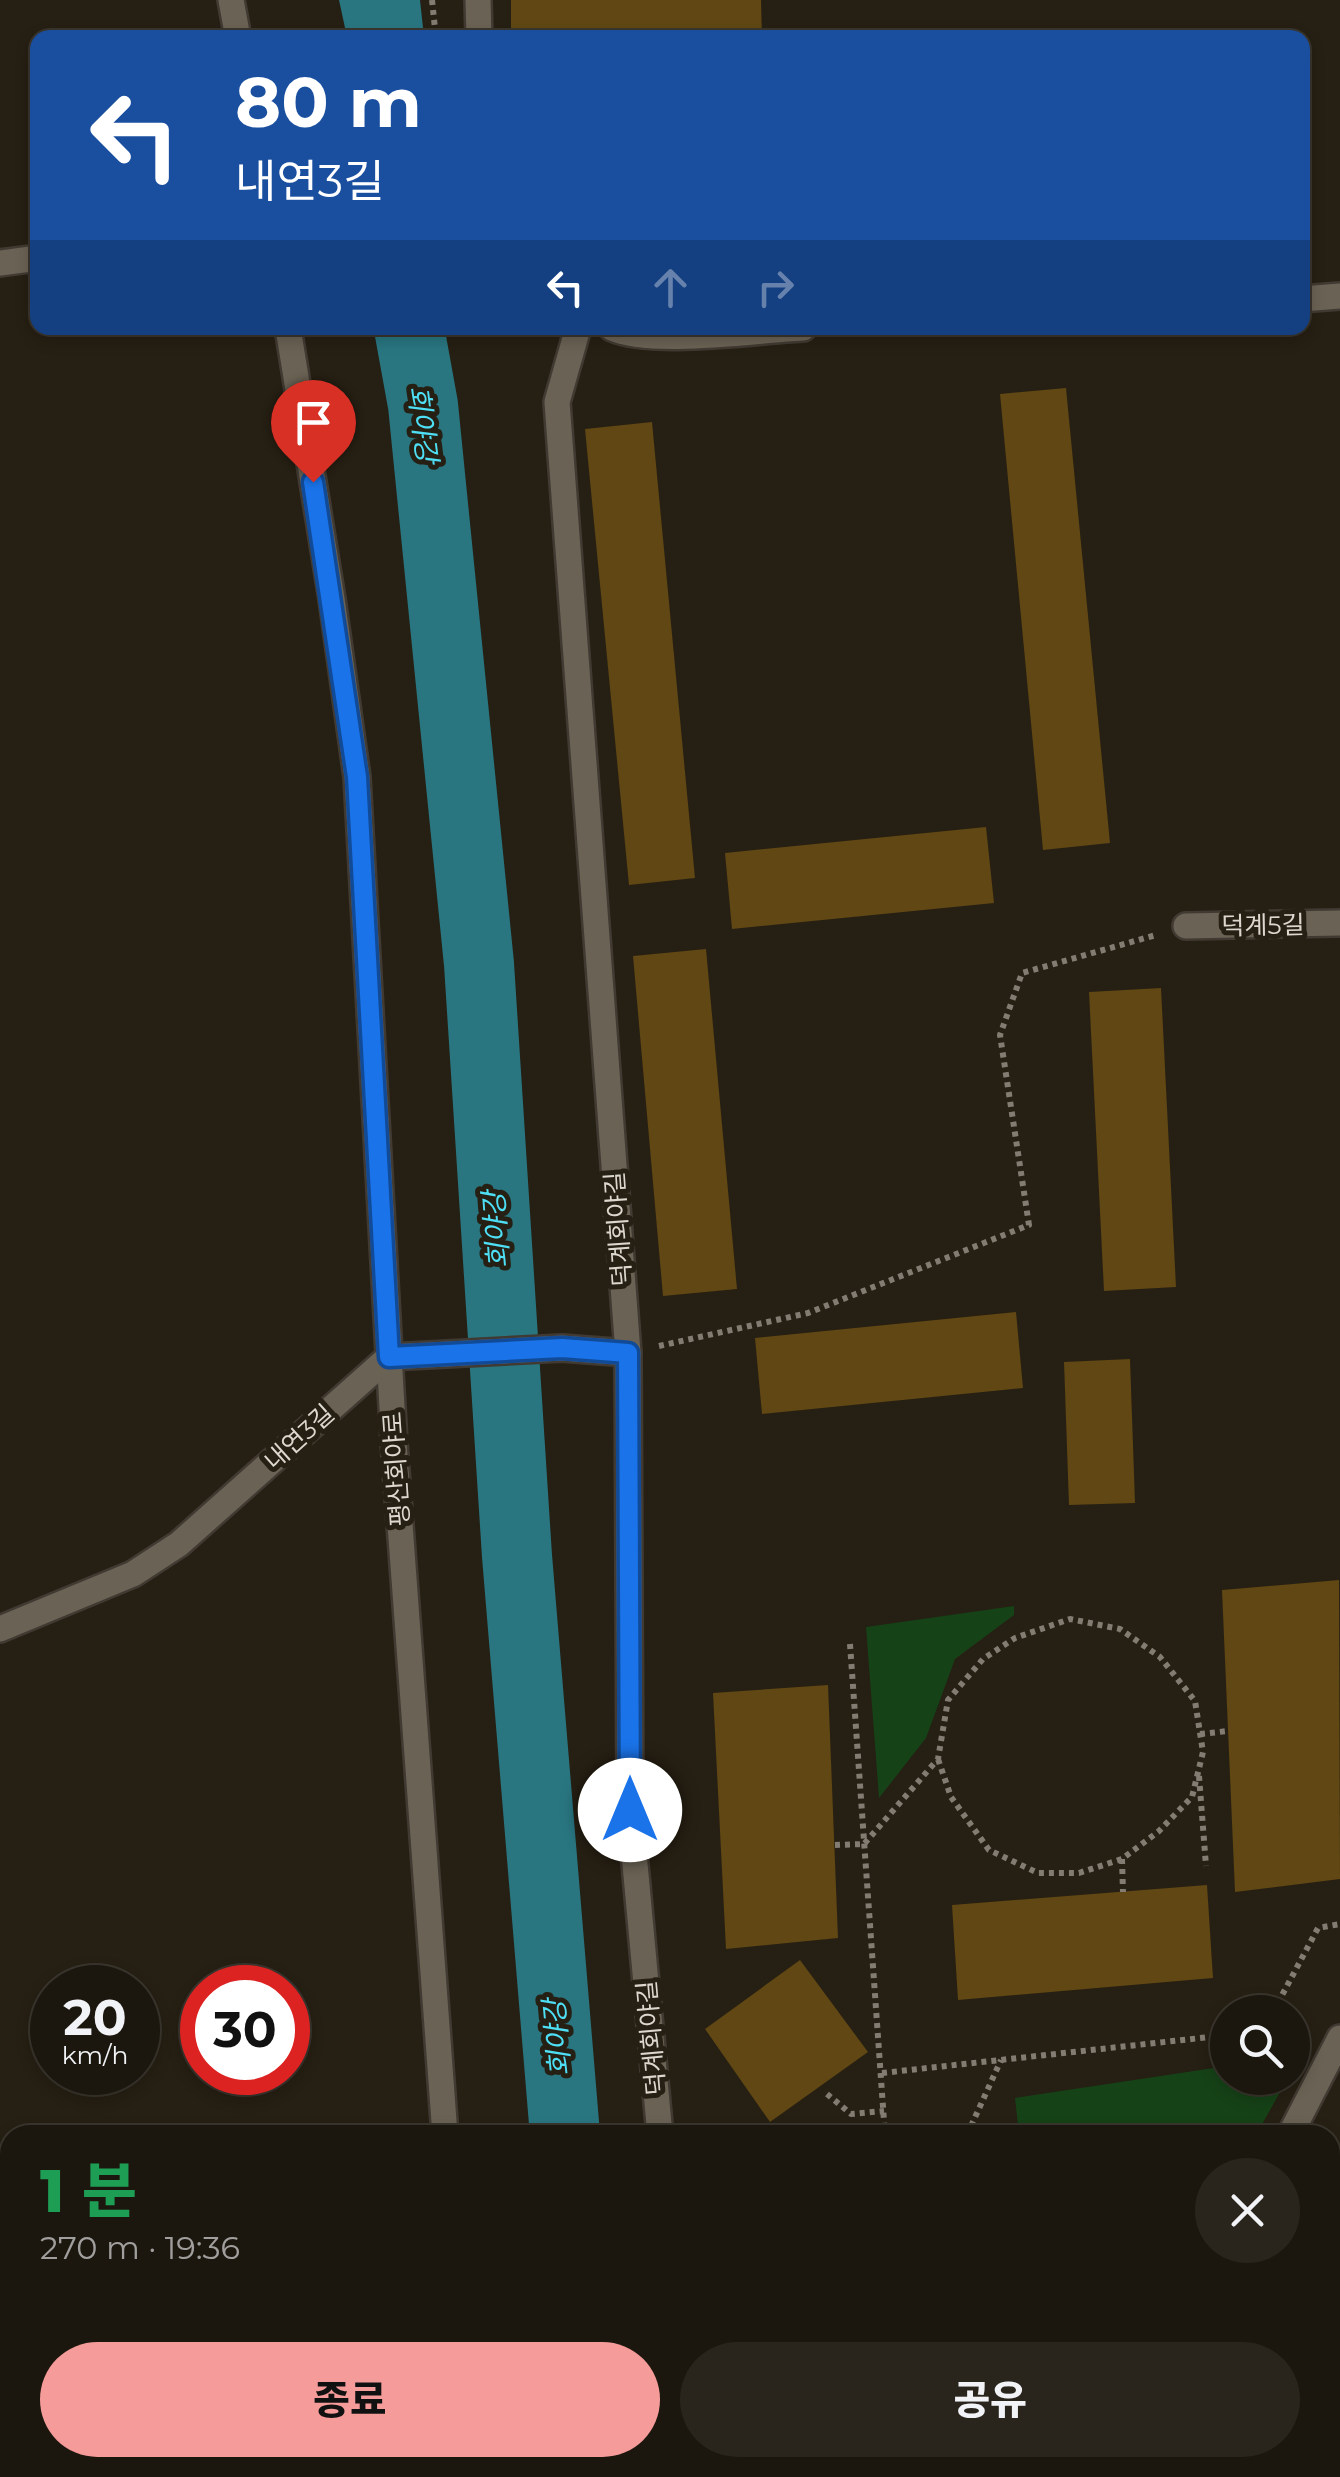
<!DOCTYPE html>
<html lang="ko">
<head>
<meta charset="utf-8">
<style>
  body { margin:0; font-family:Montserrat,"Noto Sans KR",sans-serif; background:#29241c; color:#f1f3f6; height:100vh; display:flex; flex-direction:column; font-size:38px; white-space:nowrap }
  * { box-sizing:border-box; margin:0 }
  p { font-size:32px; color:#a09f9e }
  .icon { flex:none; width:55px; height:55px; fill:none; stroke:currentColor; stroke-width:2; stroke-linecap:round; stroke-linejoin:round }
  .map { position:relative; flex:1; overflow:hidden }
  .panel { position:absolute; left:0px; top:2125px; width:1340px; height:352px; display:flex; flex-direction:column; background:#1c170e; border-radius:30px 30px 0 0; box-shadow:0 5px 15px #0003,0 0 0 2px #3a362e }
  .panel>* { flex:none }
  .hud { position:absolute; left:30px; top:30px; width:1280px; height:305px; border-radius:20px; box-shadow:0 5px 15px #0003,0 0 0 2px #3a362e; background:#1a4fa0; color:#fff; overflow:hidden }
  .fabs { position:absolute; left:1210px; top:1995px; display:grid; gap:20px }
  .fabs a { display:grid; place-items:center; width:100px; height:100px; border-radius:50%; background:#1c170e; box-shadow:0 5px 15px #0003,0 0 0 2px #3a362e; font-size:50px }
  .speed { position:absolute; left:30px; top:1965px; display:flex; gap:20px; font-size:50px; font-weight:700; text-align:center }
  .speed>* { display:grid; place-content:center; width:130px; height:130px; border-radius:50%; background:#1c170e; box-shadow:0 5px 15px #0003,0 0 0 2px #3a362e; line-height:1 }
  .speed small { font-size:25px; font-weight:400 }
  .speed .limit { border:15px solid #d22; background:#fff; color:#111 }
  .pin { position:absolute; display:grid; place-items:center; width:85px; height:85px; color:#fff; margin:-102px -42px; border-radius:50% 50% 50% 0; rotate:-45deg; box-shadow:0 0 10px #0007 }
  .pin .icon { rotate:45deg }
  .me { position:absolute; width:110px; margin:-55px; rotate:0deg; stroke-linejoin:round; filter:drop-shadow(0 0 8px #0008) }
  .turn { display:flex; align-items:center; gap:35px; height:210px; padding:0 40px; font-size:45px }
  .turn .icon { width:130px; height:130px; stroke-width:2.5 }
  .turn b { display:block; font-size:70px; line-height:85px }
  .lanes { display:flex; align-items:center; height:95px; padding:0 40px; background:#0003; justify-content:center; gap:50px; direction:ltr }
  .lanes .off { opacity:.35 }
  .round { display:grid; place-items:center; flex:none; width:105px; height:105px; border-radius:52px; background:#29241c }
  .summary { display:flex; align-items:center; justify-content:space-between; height:170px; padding:0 40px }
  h1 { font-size:60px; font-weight:800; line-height:75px; color:#1e9e55 }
  .primary-button { display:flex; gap:20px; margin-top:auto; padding:20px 40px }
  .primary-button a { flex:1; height:115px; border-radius:60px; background:#f59b9a; color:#111; font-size:40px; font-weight:800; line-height:115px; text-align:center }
  .primary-button a+a { background:#29241c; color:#f1f3f6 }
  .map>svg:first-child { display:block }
  .green { fill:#164217 }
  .water { fill:#297681 }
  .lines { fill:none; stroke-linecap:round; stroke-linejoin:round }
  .river { stroke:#297681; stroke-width:70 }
  .building { fill:#604713 }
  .minor-casing { stroke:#403a32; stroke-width:30 }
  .path { stroke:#827c72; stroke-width:6; stroke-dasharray:5 5; stroke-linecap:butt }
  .minor { stroke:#6a6254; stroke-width:25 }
  .route-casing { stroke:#114b97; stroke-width:25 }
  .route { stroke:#1a73e8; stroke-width:18 }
  .labels { text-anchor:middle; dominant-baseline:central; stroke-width:10; stroke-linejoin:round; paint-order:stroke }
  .street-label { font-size:25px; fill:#dcd7cf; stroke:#261f13 }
  .water-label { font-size:28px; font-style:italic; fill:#4edff4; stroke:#261f13 }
</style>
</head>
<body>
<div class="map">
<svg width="1340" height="2477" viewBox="0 0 1340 2477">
  <rect width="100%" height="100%" fill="#261f13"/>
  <g class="green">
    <path d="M1014,1606V1615L955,1659L926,1738L879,1798L866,1627Z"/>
    <path d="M1227,2066L1228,2078H1288L1256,2135H1019L1015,2098Z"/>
  </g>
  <path class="water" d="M339,0H420L424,37H347Z"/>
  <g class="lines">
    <g class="river">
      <path d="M409,328L423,405L479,964L517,1556L565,2135"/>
      <path d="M592,2468L593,2477"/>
    </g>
  </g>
  <g class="building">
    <path d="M511,0H761L762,38H511Z"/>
    <path d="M1066,388L1110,843L1043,850L1000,394Z"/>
    <path d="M652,422L695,878L629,885L585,429Z"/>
    <path d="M986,827L994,903L732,929L725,853Z"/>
    <path d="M706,949L737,1289L663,1296L633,956Z"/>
    <path d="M1161,988L1176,1287L1104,1291L1089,992Z"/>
    <path d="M1016,1312L1023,1388L762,1414L755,1338Z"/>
    <path d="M1130,1359L1135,1503L1069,1505L1064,1362Z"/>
    <path d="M1339,1580L1340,1879L1235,1892L1222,1590Z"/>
    <path d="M828,1685L838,1938L726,1949L713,1693Z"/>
    <path d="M1207,1885L1213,1978L958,2000L952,1905Z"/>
    <path d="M800,1960L868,2052L770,2122L705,2029Z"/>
    <path d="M772,2468H854L855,2477H773Z"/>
    <path d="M1010,2468H1035L1036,2477H1011Z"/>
  </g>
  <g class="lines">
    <defs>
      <g id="minor">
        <path d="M231,0L238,38"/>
        <path d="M478,0L479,38"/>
        <path d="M0,263L38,258"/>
        <path d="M1302,299L1340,296"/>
        <path d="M288,328L332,599L357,777L394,1443L445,2135"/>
        <path d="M578,328L557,402L628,1353L630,1810L660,2135"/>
        <path d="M612,328C653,346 756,330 803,328"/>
        <path d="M1186,926L1340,923"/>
        <path d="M0,1629L133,1574L179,1544L389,1357L562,1348L628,1353"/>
        <path d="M1290,2135L1340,2038"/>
        <path d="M0,2323L10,2322"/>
        <path d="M475,2468V2477"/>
        <path d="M691,2468L692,2477"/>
        <path d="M1112,2477L1117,2468"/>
      </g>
    </defs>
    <use href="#minor" class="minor-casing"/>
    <g class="path">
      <path d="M432,0L436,38"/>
      <path d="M466,328L467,336"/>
      <path d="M659,1346L808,1313L1029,1225L1000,1035L1022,973L1156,935"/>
      <path d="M850,1644L885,2135"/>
      <path d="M1200,1734L1228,1731"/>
      <path d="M1199,1776L1206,1866"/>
      <path d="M835,1845L864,1844L938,1759L948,1700L983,1659L1015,1638L1070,1619L1120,1629L1160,1657L1195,1701L1203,1752L1192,1797L1159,1831L1122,1859L1079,1873H1038L989,1850L951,1797L938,1759"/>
      <path d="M1122,1859L1123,1892"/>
      <path d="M1273,2012L1318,1928L1340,1924"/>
      <path d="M882,2073L1228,2035"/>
      <path d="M827,2094L851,2114L884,2111"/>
      <path d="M967,2135L1001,2060"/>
      <path d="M900,2468L901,2477"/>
      <path d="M999,2468L1000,2477"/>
    </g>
    <use href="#minor" class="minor"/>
  </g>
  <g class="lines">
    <defs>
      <path id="route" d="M313,482L357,777L389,1357L562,1348L628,1353L630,1810"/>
    </defs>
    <use href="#route" class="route-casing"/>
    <use href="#route" class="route"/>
  </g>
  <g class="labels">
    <g class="street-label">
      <text transform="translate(1263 925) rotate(-1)">덕계5길</text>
      <text transform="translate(618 1229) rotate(-94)">덕계회야길</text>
      <text transform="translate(299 1437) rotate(-42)">내연3길</text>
      <text transform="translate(396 1469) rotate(-94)">평산회야로</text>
      <text transform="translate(651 2038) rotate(-95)">덕계회야길</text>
    </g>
    <g class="water-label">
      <text transform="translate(423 424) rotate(83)">회야강</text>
      <text transform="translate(496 1230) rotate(-94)">회야강</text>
      <text transform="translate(557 2038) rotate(-95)">회야강</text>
    </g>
  </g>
</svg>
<div class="fabs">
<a><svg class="icon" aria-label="search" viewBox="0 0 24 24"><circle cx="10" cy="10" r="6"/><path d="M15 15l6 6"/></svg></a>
</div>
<div class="speed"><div>20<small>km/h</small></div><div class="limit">30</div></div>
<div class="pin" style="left:313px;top:482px;background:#d93025"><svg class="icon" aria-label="arrive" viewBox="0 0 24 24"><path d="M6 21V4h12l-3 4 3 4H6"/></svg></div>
<svg class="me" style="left:630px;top:1810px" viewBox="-20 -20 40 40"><circle r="19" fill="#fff"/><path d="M0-13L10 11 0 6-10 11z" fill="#1a73e8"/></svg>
<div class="hud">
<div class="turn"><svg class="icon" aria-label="left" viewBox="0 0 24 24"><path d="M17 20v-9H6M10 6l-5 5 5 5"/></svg><div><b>80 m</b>내연3길</div></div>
<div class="lanes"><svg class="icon" aria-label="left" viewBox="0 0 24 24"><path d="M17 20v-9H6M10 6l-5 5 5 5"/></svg><svg class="icon off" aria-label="ahead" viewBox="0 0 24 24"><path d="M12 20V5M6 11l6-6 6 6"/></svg><svg class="icon off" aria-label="right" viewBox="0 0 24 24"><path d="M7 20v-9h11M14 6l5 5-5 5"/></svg></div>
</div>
<section class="panel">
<div class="summary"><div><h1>1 분</h1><p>270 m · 19:36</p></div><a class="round"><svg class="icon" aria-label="close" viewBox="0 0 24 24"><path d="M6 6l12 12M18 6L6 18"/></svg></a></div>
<div class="primary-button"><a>종료</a><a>공유</a></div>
</section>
</div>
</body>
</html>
